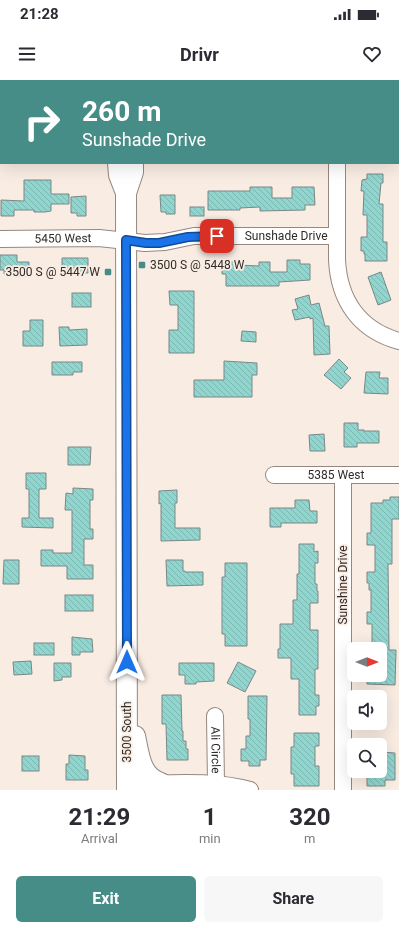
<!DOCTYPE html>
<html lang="en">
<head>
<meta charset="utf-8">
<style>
  body { margin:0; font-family:Roboto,sans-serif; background:#f7f7f7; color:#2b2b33; height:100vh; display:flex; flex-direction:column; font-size:15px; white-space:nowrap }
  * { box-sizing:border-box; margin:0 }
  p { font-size:13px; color:#7c7c81 }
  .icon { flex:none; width:22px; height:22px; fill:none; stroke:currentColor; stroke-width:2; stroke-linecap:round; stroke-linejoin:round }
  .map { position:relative; height:710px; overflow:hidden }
  .side { display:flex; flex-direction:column; background:#fff; flex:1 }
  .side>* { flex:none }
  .banner { position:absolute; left:0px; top:0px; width:399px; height:84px; box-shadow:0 4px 16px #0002; background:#468d87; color:#fff; overflow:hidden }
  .needle { width:26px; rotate:90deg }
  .buttons { position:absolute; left:347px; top:562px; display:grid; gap:8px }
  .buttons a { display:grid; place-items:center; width:40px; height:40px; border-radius:6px; background:#fff; box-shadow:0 4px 16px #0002; font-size:20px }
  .pin { position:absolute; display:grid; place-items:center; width:34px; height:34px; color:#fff; margin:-17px; border-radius:8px; box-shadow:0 2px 6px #0006 }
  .me { position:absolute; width:44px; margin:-22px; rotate:0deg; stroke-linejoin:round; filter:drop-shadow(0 0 3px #0008) }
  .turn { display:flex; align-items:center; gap:14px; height:84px; padding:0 16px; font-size:18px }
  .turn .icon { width:52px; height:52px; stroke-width:2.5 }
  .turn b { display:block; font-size:28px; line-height:34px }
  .eta { display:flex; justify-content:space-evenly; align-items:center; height:68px; text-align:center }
  .eta b { font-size:24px; font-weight:700; line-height:28px }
  .action { display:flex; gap:8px; margin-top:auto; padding:8px 16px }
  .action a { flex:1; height:46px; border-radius:6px; background:#468d87; color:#fff; font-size:16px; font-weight:700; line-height:46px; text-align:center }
  .action a+a { background:#f7f7f7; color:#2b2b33 }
  .status { display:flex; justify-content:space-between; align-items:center; height:28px; padding:0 20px; background:#fff; direction:ltr }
  .status svg { height:11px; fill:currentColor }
  header { display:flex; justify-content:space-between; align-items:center; height:52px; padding:0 16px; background:#fff; font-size:18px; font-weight:700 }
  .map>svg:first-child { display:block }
  .building { fill:url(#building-back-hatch); stroke:#798887 }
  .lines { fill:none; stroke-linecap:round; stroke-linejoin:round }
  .minor-casing { stroke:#948880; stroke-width:18 }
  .major-casing { stroke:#948880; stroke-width:22 }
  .minor { stroke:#fff; stroke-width:16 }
  .major { stroke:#fff; stroke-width:20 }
  .route-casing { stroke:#114b97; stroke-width:10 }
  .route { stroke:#1a73e8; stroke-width:7 }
  .poi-dot { fill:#468d87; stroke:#f9ece3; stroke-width:1.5 }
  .labels { text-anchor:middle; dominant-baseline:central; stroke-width:3.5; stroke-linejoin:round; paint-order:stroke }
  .street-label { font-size:12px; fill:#302b28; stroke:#f9ece3 }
  .poi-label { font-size:12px; fill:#302b28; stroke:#f9ece3; text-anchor:start }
</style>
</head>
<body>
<div class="status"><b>21:28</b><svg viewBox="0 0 49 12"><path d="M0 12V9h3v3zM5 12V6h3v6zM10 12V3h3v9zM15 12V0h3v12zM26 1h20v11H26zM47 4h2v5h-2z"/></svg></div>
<header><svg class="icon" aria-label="menu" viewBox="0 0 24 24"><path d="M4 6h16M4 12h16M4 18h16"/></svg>Drivr<svg class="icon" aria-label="heart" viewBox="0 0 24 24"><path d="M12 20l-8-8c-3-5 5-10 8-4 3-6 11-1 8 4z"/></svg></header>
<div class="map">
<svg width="399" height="710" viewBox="0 0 399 710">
  <defs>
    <pattern id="building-back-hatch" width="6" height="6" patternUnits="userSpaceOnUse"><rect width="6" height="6" fill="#91d5cf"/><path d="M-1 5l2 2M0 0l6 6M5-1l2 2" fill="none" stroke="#7db7b2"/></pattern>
  </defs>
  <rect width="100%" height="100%" fill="#f9ece3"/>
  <g class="building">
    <path d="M367,94H383V103H381L379,124H383V162H387V181H365V174H364V171H361V157H367V135H363L364,111H361L362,100L367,99Z"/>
    <path d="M24,100H51V114H69V124H51V131L45,132H34V130H14V136H1V120L24,121Z"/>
    <path d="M250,107H272V118H292V107H314L315,125H305V130L260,131V127L240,128V130H208V111H250Z"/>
    <path d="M160,115H175V134H166V132H161Z"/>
    <path d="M86,116V136H77V133H71V117Z"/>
    <rect x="190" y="127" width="14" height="9"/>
    <path d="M0,175H17V182H29V196H18V194H4V190H0Z"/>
    <path d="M62,178H88V193L62,192Z"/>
    <path d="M287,180H300V184H310V200L279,202V206H226V194H222V182H234V184H238V185L259,186V182H270V192H287Z"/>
    <path d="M381,192L391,220L378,225L368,197Z"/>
    <path d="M169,211H194V273H169V250H178V225H170Z"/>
    <rect x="72" y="213" width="19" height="14"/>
    <path d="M309,215L311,225L319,223L325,246H329L330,274L314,275L313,238L310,239V237L295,240L292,230L298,229L295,219Z"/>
    <path d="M30,240H43V266H23V251H30Z"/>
    <path d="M59,247H69V250L87,249V265L60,266Z"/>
    <path d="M242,251L256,252V262L241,261Z"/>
    <path d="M339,279L348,288L344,292L351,298L341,309L324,295Z"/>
    <path d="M224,281L257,283V295H252V317H194V300H224Z"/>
    <path d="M52,282H82V292H73V295H52Z"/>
    <path d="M366,292H380L379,298H388V314L364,313Z"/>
    <path d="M344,343H358V350H364V351H379V363H357V367H344Z"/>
    <path d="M324,354L325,371H310L309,355Z"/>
    <path d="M68,367H91L90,385H68Z"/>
    <path d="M26,393H46V409H39V438H53V448L22,447V438H29V409H26Z"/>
    <path d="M73,408L93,409V420H90V449H93V459H84V485H93V499H67V486H41V470H53V473H72V430H65L66,413L73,414Z"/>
    <path d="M177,410V423H175V448H200V460L161,461V423L159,424V411Z"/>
    <path d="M390,417H399V439H392V484H388L389,570H396L395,605L367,604V595H380V563H372V544H367V532H371V510H369V503H367V492H375V465H367V453H371V423H383V420H390Z"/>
    <path d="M295,420H309L310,431H317V443H281V447H270V428H295Z"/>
    <path d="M299,464H314V472L318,471V483H315V504H317V511H318V523H310V550H318V589H315V615H319V626H316V635H299V599H291V578H278V569H280V544H293V520H297V494H299Z"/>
    <path d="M4,480H19V504H3Z"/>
    <path d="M166,480H183V491H185V492H203V505L167,506Z"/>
    <path d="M225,483H247V566H225V554H222V497H225Z"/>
    <rect x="65" y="515" width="28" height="16"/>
    <path d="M72,557L92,559L93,572H80V575H72Z"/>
    <rect x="34" y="563" width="20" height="12"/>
    <path d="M31,581L32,594L14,595L13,582Z"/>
    <path d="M238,582L256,591L245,612L227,603Z"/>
    <path d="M54,583H71V597H62V600L54,601Z"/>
    <path d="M179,583H214V601L196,602V604H185V595H179Z"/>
    <path d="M162,615H181L182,651H183V661H186V669H188V680H167L166,644H162Z"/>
    <path d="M248,616H267L266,680H260V686H249V681H241V669H246V656H250V639H248Z"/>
    <path d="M294,653H319V666H315V686H319V706H294V694H291V667H294Z"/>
    <path d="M380,672L395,673V700H385V706H367V691H380Z"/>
    <path d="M69,675L85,676V690H88V700H66V684H69Z"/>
    <rect x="22" y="676" width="17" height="15"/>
  </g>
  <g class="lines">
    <defs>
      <g id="minor">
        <path d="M333,1V0"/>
        <path d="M337,83V180C339,220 359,250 399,261"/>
        <path id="s1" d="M0,159L99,158L145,163L165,162L194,156H337"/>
        <path id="s2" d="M274,395H399"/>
        <path d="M343,395V710"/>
        <path id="s3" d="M215,636L216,704"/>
        <path d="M127,704C167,704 210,699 250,710"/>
      </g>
      <g id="major">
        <path d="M111,0V1"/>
        <path d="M130,0V1"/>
        <path d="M118,83L119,95L126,113"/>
        <path d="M135,656C139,674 140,697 161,703"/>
        <path d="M127,710L126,113L133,92V83"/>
      </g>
    </defs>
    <use href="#minor" class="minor-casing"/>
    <use href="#major" class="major-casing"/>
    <use href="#minor" class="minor"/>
    <use href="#major" class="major"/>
  </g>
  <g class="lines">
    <defs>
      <path id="route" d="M127,582L126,160L146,163H159L188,157L217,156"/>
    </defs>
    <use href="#route" class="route-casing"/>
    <use href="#route" class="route"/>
  </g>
  <g class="poi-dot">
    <rect x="138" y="181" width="8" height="8" rx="2"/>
    <rect x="104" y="188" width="8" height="8" rx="2"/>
  </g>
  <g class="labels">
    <g class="street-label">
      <text stroke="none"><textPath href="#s1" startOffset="287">Sunshade Drive</textPath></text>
      <text stroke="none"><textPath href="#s1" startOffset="63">5450 West</textPath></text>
      <text stroke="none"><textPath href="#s2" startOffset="62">5385 West</textPath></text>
      <text transform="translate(343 505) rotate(-90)">Sunshine Drive</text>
      <text transform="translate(127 652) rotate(-90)">3500 South</text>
      <text stroke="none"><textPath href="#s3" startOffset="34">Ali Circle</textPath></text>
    </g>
    <g class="poi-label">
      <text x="150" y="185">3500 S @ 5448 W</text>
      <text x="100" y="192" text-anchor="end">3500 S @ 5447 W</text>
    </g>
  </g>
</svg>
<div class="buttons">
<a><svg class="needle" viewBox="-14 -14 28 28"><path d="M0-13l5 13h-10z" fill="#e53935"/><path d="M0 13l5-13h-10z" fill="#7c7c81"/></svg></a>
<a><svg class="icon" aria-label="sound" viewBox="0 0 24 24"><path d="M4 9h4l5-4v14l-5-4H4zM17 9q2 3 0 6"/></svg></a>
<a><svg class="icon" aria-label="search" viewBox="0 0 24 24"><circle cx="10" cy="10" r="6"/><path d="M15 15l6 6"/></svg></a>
</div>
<div class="pin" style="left:217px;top:156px;background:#d93025"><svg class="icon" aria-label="arrive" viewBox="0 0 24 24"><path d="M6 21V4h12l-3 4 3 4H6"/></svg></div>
<svg class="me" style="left:127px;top:582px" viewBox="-20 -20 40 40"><path d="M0-17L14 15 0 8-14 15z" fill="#1a73e8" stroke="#fff" stroke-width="4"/></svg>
<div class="banner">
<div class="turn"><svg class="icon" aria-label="right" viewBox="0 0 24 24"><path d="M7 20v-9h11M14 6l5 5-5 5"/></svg><div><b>260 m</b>Sunshade Drive</div></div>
</div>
</div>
<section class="side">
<div class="eta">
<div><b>21:29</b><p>Arrival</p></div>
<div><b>1</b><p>min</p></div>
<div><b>320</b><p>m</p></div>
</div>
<div class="action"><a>Exit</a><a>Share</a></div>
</section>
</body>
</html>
